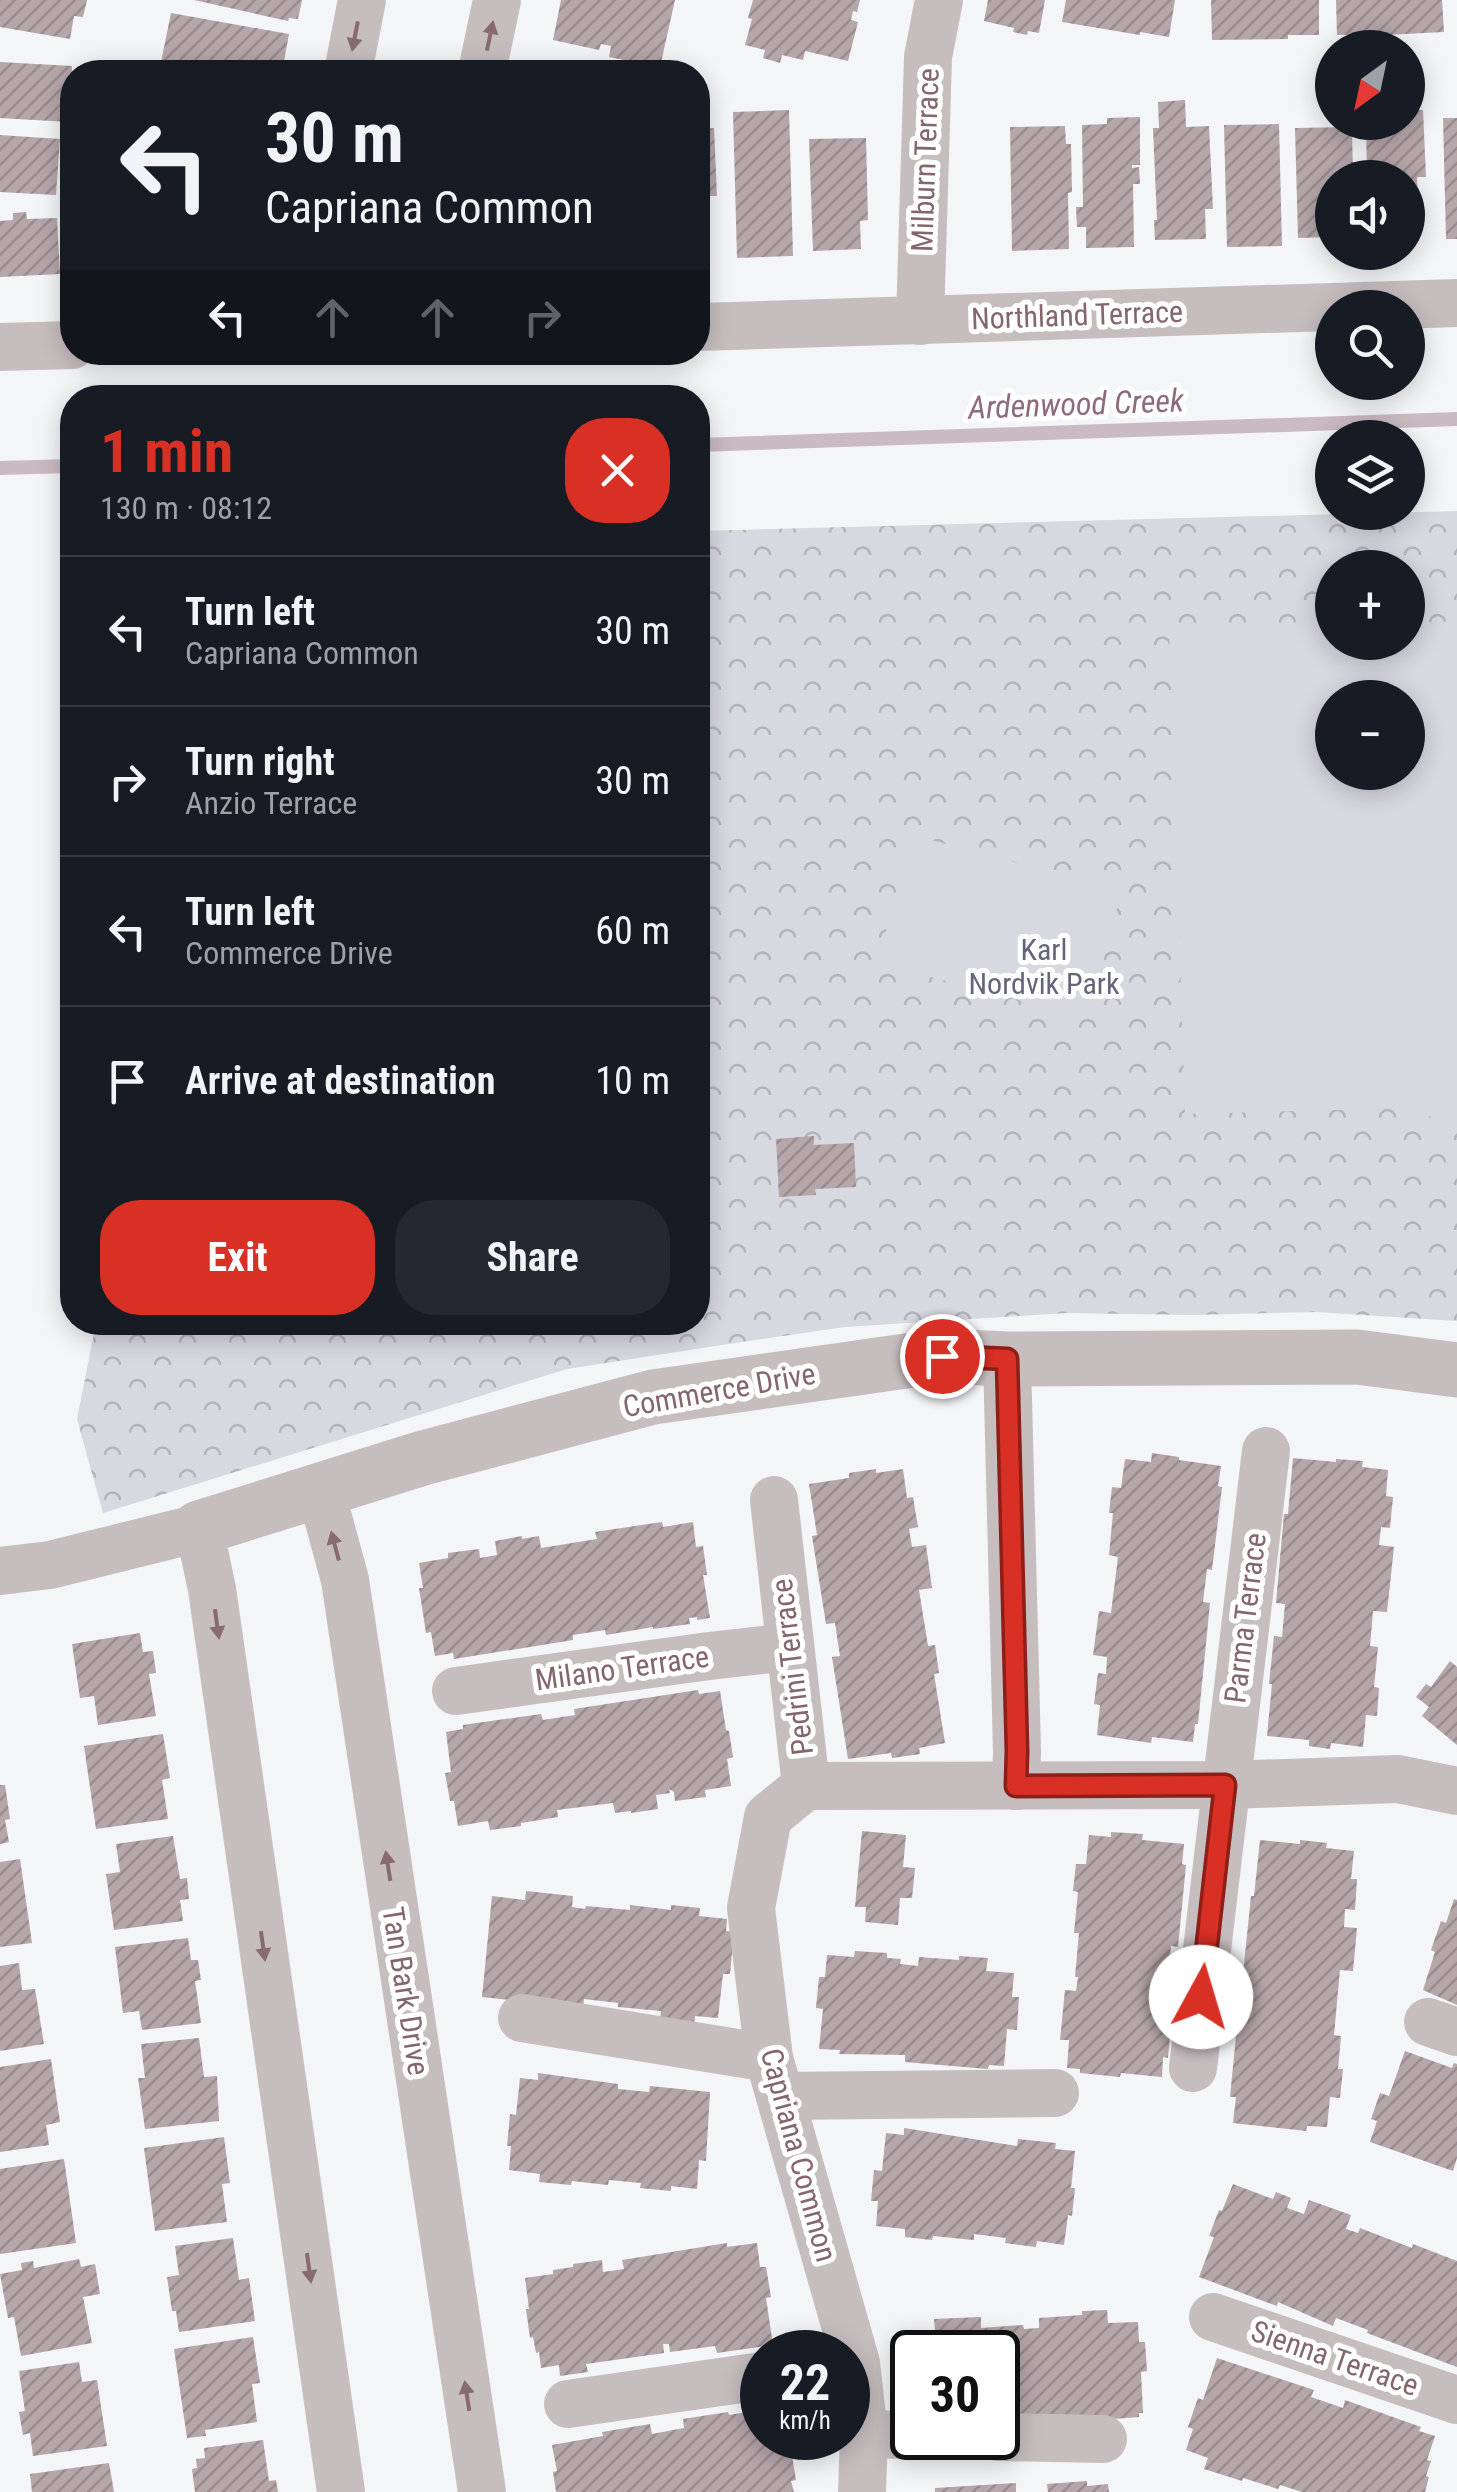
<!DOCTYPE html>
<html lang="en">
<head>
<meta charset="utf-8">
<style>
  body { margin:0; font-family:"Roboto Condensed",sans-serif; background:#242831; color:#f1f3f6; height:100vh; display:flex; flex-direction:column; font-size:38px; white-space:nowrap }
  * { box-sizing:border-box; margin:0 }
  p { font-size:32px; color:#9ea1a6 }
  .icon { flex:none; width:55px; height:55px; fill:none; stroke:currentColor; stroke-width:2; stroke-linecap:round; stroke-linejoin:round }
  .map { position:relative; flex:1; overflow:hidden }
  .sheet { position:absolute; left:60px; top:385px; width:650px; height:950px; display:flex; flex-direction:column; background:#171b24; border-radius:40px; box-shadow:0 5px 25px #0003 }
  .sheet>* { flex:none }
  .banner { position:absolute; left:60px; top:60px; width:650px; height:305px; border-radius:40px; box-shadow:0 5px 25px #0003; background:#171b24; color:#f1f3f6; overflow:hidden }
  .needle { width:65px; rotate:213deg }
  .tools { position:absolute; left:1315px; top:30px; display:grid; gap:20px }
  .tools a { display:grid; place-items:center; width:110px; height:110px; border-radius:50%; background:#171b24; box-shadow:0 5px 25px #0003; font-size:50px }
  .speed { position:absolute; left:740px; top:2330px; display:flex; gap:20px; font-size:50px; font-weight:700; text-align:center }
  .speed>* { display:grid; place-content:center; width:130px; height:130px; border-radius:50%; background:#171b24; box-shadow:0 5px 25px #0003; line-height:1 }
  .speed small { font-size:25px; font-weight:400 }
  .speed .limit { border:5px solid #111; border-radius:15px; background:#fff; color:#111 }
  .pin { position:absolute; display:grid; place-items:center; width:85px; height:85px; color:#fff; margin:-42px; border:5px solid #fff; border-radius:50%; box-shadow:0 2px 10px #0007 }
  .me { position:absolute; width:110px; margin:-55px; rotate:6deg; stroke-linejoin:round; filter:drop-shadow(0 0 8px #0008) }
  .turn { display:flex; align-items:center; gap:35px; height:210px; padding:0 40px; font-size:45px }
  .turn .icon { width:130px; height:130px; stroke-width:2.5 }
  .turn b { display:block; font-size:70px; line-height:85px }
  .lanes { display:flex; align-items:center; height:95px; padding:0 40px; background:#0003; justify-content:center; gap:50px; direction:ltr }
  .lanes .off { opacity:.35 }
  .round { display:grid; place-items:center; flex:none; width:105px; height:105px; border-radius:40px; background:#242831 }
  .overview { display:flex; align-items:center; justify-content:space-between; height:170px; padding:0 40px }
  h1 { font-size:60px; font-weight:700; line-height:75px; color:#d93025 }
  .button { display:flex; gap:20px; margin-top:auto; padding:20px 40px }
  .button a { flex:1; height:115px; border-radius:40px; background:#d93025; color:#fff; font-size:40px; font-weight:700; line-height:115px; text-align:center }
  .button a+a { background:#242831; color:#f1f3f6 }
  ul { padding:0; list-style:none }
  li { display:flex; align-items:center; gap:30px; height:150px; padding:0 40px; border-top:2px solid #363941 }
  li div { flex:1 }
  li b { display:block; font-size:38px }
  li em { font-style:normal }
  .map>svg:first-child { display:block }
  .park { fill:url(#park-crowns); fill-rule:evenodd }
  .garden { fill:#d7d8e0; fill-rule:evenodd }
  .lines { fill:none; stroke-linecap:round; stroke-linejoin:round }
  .stream { stroke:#cabac1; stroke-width:14 }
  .building { fill:url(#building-hatch) }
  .minor { stroke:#c6bdbf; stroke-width:48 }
  .tertiary { stroke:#c6bdbf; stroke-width:55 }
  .oneway { fill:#876a72 }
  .route-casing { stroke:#8d1f18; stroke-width:25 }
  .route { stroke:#d93025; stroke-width:18 }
  .labels { text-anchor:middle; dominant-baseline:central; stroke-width:10; stroke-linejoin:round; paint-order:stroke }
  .street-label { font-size:30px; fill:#84666e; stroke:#fff }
  .park-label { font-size:30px; fill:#66647b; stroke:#fff }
  .water-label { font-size:32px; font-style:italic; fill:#8e6b7b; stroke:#fff }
</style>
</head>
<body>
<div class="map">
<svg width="1457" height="2492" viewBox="0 0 1457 2492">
  <defs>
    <pattern id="park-crowns" width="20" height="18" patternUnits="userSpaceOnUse" patternTransform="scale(2.5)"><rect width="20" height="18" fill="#d7d8e0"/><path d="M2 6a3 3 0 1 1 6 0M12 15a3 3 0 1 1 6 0" fill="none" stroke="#b4b3ba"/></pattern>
    <pattern id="building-hatch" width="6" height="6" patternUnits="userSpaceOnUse" patternTransform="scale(2.5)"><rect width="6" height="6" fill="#b5a6aa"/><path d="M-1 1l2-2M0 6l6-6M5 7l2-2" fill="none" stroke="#998b8f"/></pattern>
  </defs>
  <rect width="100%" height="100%" fill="#f3f5f6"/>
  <path class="park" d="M1457,511V1321L1316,1312L1193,1315L1066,1313L845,1327L748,1341L567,1369L103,1513L77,1419L96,1323L698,1322V531ZM1332,568H1408V642H1332ZM1332,698H1408V772H1332Z"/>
  <g class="garden">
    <path d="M1457,621V1128L1409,1108L1185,1114L1169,629L1332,625V642H1408V623ZM1332,698H1408V772H1332Z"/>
    <path d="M911,835L1122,890L1088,1018L878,963Z"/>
  </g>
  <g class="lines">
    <g class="stream">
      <path d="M698,445L1457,419"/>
      <path d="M0,468L72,466"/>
    </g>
  </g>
  <g class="building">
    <path d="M0,0H87L83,17L74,16L70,39L0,27Z"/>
    <path d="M194,0H302L298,19L289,18L288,21Z"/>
    <path d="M561,0H675L660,67L609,57L611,46L601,44L599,50L553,40Z"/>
    <path d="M753,0H860L857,12L853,11L851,20L858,22L848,61L805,51L803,60L782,55L780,63L763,58L765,50L745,45L752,19L748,18Z"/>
    <path d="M988,0H1045L1039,33L1028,31L1027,35L1013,32L1014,28L984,21Z"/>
    <path d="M1066,0H1175L1169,37L1140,32V35L1062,22Z"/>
    <path d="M1211,0H1319V35H1288V39L1212,40Z"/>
    <path d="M1336,0H1442L1444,32L1366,36L1367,34L1337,35Z"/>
    <path d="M171,13L289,34L282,72H179V71L160,67Z"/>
    <path d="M0,62L72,66L69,122L0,118Z"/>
    <path d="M1185,100L1186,127L1209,126L1213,209H1205L1206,239L1155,240L1154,220H1157L1153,128H1159L1158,102Z"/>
    <path d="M789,110L793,256L737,258L733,112Z"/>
    <path d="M1423,110L1426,177H1417L1419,241H1408V178H1367L1366,122H1408V111Z"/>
    <path d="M1140,117V165H1132V168L1139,167L1140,184H1133L1134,247L1086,248V227H1077L1076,207H1083L1082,125L1107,124V118Z"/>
    <path d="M1443,118H1457V239H1446Z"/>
    <path d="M1279,124L1282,246L1227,247L1224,125Z"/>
    <path d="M1065,126L1066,144H1071L1072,192L1068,193L1069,249L1012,251L1010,127Z"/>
    <path d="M1352,127L1353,178H1332V237L1298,238L1295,128Z"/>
    <path d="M714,128L717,196H707L710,259H698V129Z"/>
    <path d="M0,135L60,139L56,195L0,192Z"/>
    <path d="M866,138L868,220L860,221L861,249L813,251L809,139Z"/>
    <path d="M26,212L27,219L57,218L60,274L0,277V221L13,220V213Z"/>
    <path d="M814,1136V1145L854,1143L856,1187L815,1189L816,1195L779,1197L776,1139Z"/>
    <path d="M1152,1453L1179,1457V1460L1221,1466L1218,1486L1222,1487L1212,1570L1207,1569L1203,1602L1210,1603L1198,1724H1195L1193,1742L1152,1737L1151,1743L1097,1735L1100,1705L1094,1704L1098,1673L1106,1674L1107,1657L1093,1655L1099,1611L1111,1613L1118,1557L1109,1555L1113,1513H1109L1112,1487L1121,1488L1125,1459L1151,1462Z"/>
    <path d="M1293,1458L1336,1462V1459L1363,1461L1362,1467L1388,1470L1386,1496L1393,1497L1390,1528L1381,1527L1379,1545L1394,1547L1387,1612L1373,1611L1370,1646L1378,1647L1374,1687L1379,1688L1377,1716L1366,1715L1363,1747L1331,1743L1330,1749L1309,1746V1740L1267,1736L1272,1684H1269L1274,1636L1282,1637L1285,1604L1276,1603L1284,1514H1288Z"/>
    <path d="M876,1469V1473L903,1469L907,1498L913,1497L918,1527L909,1529L912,1547L926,1545L932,1588L919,1590L928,1646L935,1645L939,1673L934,1674L945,1743L919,1748L920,1754L892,1758L891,1753L848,1759L832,1657L840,1656L835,1623L826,1624L812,1536L817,1535L809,1484L849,1478V1473Z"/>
    <path d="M662,1522L663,1527L693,1522L696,1547L703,1546L707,1575H703L710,1618L697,1620V1617L689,1618L690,1624L653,1629V1627L606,1635L605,1630L573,1635V1640L454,1659L453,1653L435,1656L431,1632L426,1633L419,1588H423L419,1563L448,1558V1553L479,1549L480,1558L497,1555L495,1541L522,1536V1539L539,1536L541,1548L597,1539L595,1532Z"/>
    <path d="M140,1633L143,1652L153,1651L156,1673L149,1674L156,1716L98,1725L94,1696L80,1698L72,1644Z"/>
    <path d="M1450,1661L1457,1667V1745L1422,1716L1429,1707L1416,1697L1426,1684L1431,1687Z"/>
    <path d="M698,1690L699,1694L720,1691L726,1730L729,1731L733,1757L727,1759L731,1786L705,1790L706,1797L675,1801L674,1792L669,1789L670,1793L656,1795L658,1809L631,1813V1811L615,1813L613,1803L557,1810L558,1817L521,1823V1826L490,1830L488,1821L458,1826L454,1801H450L445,1773L451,1772L446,1732L463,1729V1725L541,1714L543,1720L575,1715L574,1709Z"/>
    <path d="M163,1734L170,1778L162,1780L168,1819L96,1829L84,1746Z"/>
    <path d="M0,1785H5L10,1819L5,1820L9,1842L0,1844Z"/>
    <path d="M862,1831L906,1835L903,1867L915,1868L912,1898H900L898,1925L865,1922L866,1907H855Z"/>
    <path d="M1111,1832L1143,1834L1142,1840L1184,1844L1182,1864L1186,1865L1178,1947L1171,1946L1168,1979L1175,1980L1168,2058L1163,2057L1162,2077L1121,2073L1120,2077L1080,2073V2069L1067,2068L1069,2040H1060L1065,1990L1076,1991L1078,1977H1075L1079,1933H1074L1078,1892L1073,1891L1076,1864H1086L1089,1835L1111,1837Z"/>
    <path d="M173,1836L180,1879L187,1878L189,1899L180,1900L183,1921L114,1930L106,1874L120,1872L116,1844Z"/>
    <path d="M1260,1840L1300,1844V1840L1327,1843L1326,1848L1354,1851L1351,1879H1357L1355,1910L1345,1909L1344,1927L1357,1928L1353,1971L1340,1970L1334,2035L1341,2036L1338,2069H1343L1340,2098L1330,2097L1327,2127L1307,2126L1306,2131L1233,2123L1236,2097H1230L1238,2016L1248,2018L1252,1985L1242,1984L1251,1896H1254Z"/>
    <path d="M20,1859L32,1943L0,1947V1862Z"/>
    <path d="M526,1891L573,1896L572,1907L585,1909L586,1906L630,1910V1905L671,1910V1905L700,1908L699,1916L727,1919L726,1931L734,1932L730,1974H723L718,2018L695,2016L694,2024L660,2020L661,2011L618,2007V2003L584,1999L583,2008L482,1997L492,1896L525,1900Z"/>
    <path d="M1454,1899L1457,1900V2005L1423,1990L1435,1952L1431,1950L1441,1921L1446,1923Z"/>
    <path d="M188,1938L191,1960H198L201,1980L195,1981L201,2023L142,2030L139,2011L123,2013L115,1947Z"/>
    <path d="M855,1951L887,1953V1958L901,1959L900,1964L918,1966L919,1957L959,1960V1956L988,1958L986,1971L1014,1973L1012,1997H1019L1017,2030L1007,2029L1004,2066L989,2065L988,2069L905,2062V2055L839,2054L840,2050L819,2049L823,2009L816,2008L819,1977H825L827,1955L854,1957Z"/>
    <path d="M19,1963L22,1990L35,1989L44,2044L0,2051V1966Z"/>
    <path d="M199,2038L204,2077L217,2076L219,2121L145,2129L138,2078H145L141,2044Z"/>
    <path d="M1405,2051L1452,2068L1454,2063L1457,2064V2158L1453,2171L1370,2142L1377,2121L1371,2119L1380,2093L1389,2096Z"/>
    <path d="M51,2059L60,2122L46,2125L49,2145L0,2152V2067Z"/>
    <path d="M538,2073L618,2084V2089L649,2092L650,2086L710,2092L706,2161L699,2160L697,2189L671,2186V2191L640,2188L641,2183L609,2180L608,2185L572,2181L571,2185L539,2182L540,2174L509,2170L511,2146H507L510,2114L516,2115L520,2078L538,2080Z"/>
    <path d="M904,2128L1017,2146L1018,2139L1056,2143L1055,2149L1075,2151L1071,2188H1075L1072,2216L1068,2215L1064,2245L1037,2241L1036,2247L1005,2243L1006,2238L974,2234V2240L933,2236L932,2240L905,2237V2229L876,2226L878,2201H871L874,2170L882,2171L886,2133L904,2135Z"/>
    <path d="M224,2137L230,2183L222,2184L227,2222L155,2231L144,2148Z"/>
    <path d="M64,2159L76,2243L0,2254V2169Z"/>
    <path d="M1233,2184L1273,2199L1276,2192L1291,2198L1287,2208L1304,2214L1309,2200L1351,2215L1346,2229L1358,2233L1360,2228L1412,2248L1413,2244L1457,2261V2367L1367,2333L1368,2330L1336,2318L1333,2326L1278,2302L1277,2306L1199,2277L1214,2237L1209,2236L1219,2210L1222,2211Z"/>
    <path d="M233,2238L239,2280L249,2278L255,2321L179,2332L176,2311H172L167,2277L179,2275L175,2246Z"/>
    <path d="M727,2243V2247L757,2243L760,2267H766L771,2297L766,2298L773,2345L717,2353L715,2346L670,2352L669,2344H663L664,2353L586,2364L588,2372L560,2376L559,2365L541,2368L539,2352L536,2353L533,2337L530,2338L526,2309H529L525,2278L553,2274V2270L573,2267V2264L602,2260L603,2272L624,2269L622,2260Z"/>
    <path d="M79,2259L81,2267L95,2264L100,2294L83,2297L92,2343L21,2356L14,2317L8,2318L0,2274L22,2270L21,2263L33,2261L34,2268Z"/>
    <path d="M1107,2310L1108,2323L1138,2322L1139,2342H1145L1147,2371L1141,2372L1143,2413H1139V2417L998,2428V2352H912V2405L910,2406L908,2385H903L901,2357L906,2356L905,2331L935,2330L934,2319L981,2317V2328L1023,2325L1024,2329L1039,2328V2318L1082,2315V2311Z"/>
    <path d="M253,2337L260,2383L252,2384L257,2422L205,2430L206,2436L187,2438L174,2349Z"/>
    <path d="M1217,2358L1314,2390L1311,2397L1343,2408L1345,2400L1421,2427L1419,2431L1435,2436L1427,2460L1431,2461L1426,2476L1429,2477L1425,2492H1302L1280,2485L1278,2489L1243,2478L1242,2481L1204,2469L1208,2458L1186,2450L1193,2429L1188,2427L1198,2398L1203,2400Z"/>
    <path d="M79,2362L82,2382L97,2380L107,2446L33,2456L30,2433L23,2435L19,2412L25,2411L19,2371Z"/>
    <path d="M760,2410L762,2413V2438H789L796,2480L791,2481L794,2492H556L553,2472L557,2471L552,2445L603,2436L602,2432L650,2424L652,2434L684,2428L683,2419L728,2412L729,2415Z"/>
    <path d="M263,2440L269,2481L276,2480L278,2492H195L192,2469L197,2468L196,2459L205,2458L204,2448Z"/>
    <path d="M109,2463L114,2492H32L30,2474Z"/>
    <path d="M1087,2481V2486L1108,2484L1109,2492H1048L1047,2484Z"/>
    <path d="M1016,2483V2492H935V2488Z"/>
  </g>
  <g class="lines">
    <g class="minor">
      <path d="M348,72L362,0"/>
      <path d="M482,72L497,0"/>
      <path d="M920,321L928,57L939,0"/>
      <path d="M698,327L1457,303"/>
      <path d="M0,347L72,345"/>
      <path d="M1007,1359L1017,1751L1016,1786"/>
      <path d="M321,1492L345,1580L482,2492"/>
      <path d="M774,1500L806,1786L768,1817L751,1908L769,2058L856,2363L864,2434L862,2492"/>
      <path d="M0,1571L50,1565L199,1528L212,1589L341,2492"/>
      <path d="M456,1691L709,1656L789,1647"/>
      <path d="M806,1786L1225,1785L1398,1779L1457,1791"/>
      <path d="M522,2018L769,2058"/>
      <path d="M1428,2022L1457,2032"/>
      <path d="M1193,2068L1266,1451"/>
      <path d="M781,2096L1055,2093"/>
      <path d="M1213,2317L1457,2400"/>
      <path d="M568,2404L762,2376"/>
      <path d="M864,2434L912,2435"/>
      <path d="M998,2437L1103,2439"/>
    </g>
    <path class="tertiary" d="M199,1528L423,1458L653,1397L941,1356L1007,1359L1357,1357L1457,1370"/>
  </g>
  <defs><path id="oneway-solid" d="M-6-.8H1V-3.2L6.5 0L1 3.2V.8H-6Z" transform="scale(2.5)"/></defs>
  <g class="oneway">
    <use href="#oneway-solid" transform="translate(355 36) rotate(101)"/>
    <use href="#oneway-solid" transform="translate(490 36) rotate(-78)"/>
    <use href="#oneway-solid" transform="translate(335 1546) rotate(-105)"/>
    <use href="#oneway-solid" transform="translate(217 1624) rotate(82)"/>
    <use href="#oneway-solid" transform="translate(388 1866) rotate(-99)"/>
    <use href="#oneway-solid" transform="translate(263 1946) rotate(82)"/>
    <use href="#oneway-solid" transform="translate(309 2268) rotate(82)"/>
    <use href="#oneway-solid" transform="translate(467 2396) rotate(-99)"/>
  </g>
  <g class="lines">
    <defs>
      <path id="route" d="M942,1356L1007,1359L1017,1751L1016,1786L1225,1785L1201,1997"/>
    </defs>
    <use href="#route" class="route-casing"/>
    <use href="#route" class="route"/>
  </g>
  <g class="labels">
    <g class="street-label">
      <text transform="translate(925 160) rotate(-88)">Milburn Terrace</text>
      <text transform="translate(1077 315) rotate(-2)">Northland Terrace</text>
      <text transform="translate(719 1390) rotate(-10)">Commerce Drive</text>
      <text transform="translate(1245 1618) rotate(-83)">Parma Terrace</text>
      <text transform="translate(792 1667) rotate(-97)">Pedrini Terrace</text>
      <text transform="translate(622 1668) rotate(-8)">Milano Terrace</text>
      <text transform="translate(406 1991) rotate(81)">Tan Bark Drive</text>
      <text transform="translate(799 2155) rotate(75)">Capriana Common</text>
      <text transform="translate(1335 2358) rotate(19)">Sienna Terrace</text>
    </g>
    <g class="park-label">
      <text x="1044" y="949">Karl<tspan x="1044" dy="34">Nordvik Park</tspan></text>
    </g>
    <g class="water-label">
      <text transform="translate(1076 404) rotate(-2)">Ardenwood Creek</text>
    </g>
  </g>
</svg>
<div class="tools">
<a><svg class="needle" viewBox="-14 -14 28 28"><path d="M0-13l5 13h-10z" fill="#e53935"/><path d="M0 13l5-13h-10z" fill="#9ea1a6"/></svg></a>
<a><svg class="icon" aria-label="sound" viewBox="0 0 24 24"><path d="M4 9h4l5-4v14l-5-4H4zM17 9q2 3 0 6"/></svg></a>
<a><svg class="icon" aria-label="search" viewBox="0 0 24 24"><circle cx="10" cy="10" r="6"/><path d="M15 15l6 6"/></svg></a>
<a><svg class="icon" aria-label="layers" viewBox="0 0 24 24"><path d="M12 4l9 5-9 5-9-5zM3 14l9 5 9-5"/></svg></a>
<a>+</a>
<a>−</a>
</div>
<div class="speed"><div>22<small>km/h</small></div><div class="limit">30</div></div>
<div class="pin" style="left:942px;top:1356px;background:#d93025"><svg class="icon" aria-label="arrive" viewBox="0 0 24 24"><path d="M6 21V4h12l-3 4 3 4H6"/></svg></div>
<svg class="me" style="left:1201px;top:1997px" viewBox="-20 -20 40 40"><circle r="19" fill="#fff"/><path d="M0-13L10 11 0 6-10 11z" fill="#d93025"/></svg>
<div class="banner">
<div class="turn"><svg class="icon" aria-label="left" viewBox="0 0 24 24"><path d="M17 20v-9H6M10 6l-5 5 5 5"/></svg><div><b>30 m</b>Capriana Common</div></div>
<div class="lanes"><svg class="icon" aria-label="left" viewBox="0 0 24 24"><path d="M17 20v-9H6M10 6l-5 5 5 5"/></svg><svg class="icon off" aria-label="ahead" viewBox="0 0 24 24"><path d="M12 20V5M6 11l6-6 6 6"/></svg><svg class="icon off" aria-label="ahead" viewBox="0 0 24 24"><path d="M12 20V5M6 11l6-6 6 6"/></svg><svg class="icon off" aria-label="right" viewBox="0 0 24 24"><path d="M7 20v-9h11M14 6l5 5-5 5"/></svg></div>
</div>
<section class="sheet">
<div class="overview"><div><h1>1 min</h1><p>130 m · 08:12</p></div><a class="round" style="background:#d93025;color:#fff"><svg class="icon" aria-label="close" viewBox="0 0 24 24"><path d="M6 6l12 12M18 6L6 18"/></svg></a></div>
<ul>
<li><svg class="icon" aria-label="left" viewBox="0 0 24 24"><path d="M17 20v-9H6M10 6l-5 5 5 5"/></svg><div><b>Turn left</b><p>Capriana Common</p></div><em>30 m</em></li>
<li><svg class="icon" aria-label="right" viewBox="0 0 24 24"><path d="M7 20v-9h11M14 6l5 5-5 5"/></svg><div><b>Turn right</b><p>Anzio Terrace</p></div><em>30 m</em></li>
<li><svg class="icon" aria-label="left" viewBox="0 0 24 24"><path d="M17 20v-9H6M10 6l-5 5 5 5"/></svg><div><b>Turn left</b><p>Commerce Drive</p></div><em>60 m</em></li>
<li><svg class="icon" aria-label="arrive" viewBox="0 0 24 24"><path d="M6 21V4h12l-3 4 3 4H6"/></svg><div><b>Arrive at destination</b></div><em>10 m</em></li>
</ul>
<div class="button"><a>Exit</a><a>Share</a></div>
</section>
</div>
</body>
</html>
